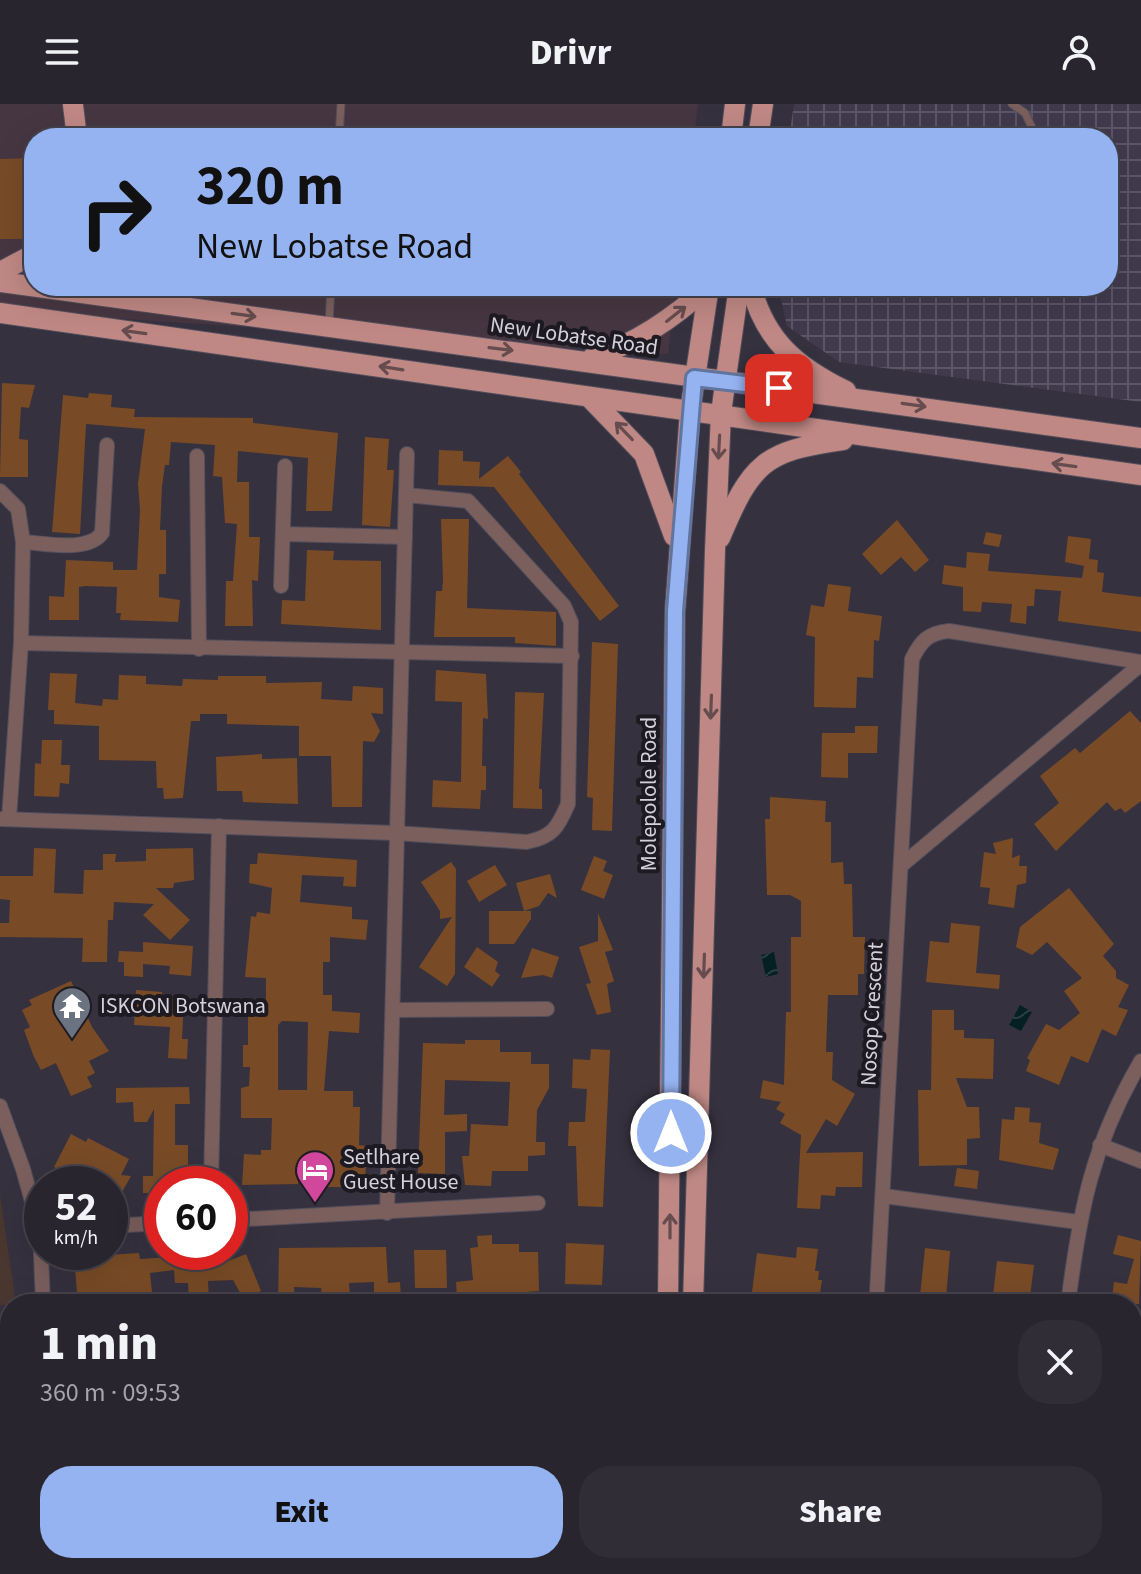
<!DOCTYPE html>
<html lang="en">
<head>
<meta charset="utf-8">
<style>
  body { margin:0; font-family:"Source Sans 3",sans-serif; background:#302d37; color:#f1f3f6; height:100vh; display:flex; flex-direction:column; font-size:30px; white-space:nowrap }
  * { box-sizing:border-box; margin:0 }
  p { font-size:26px; color:#a5a5aa }
  .icon { flex:none; width:44px; height:44px; fill:none; stroke:currentColor; stroke-width:2; stroke-linecap:round; stroke-linejoin:round }
  .map { position:relative; flex:1; overflow:hidden }
  .panel { position:absolute; left:0px; top:1190px; width:1142px; height:280px; display:flex; flex-direction:column; background:#28252f; border-radius:32px 32px 0 0; box-shadow:0 8px 32px #0002,0 0 0 2px #44424b }
  .panel>* { flex:none }
  .guide { position:absolute; left:24px; top:24px; width:1094px; height:168px; border-radius:32px; box-shadow:0 8px 32px #0002,0 0 0 2px #44424b; background:#95b2f1; color:#111; overflow:hidden }
  .speed { position:absolute; left:24px; top:1062px; display:flex; gap:16px; font-size:40px; font-weight:700; text-align:center }
  .speed>* { display:grid; place-content:center; width:104px; height:104px; border-radius:50%; background:#28252f; box-shadow:0 8px 32px #0002,0 0 0 2px #44424b; line-height:1 }
  .speed small { font-size:20px; font-weight:400 }
  .speed .limit { border:12px solid #d22; background:#fff; color:#111 }
  .pin { position:absolute; display:grid; place-items:center; width:68px; height:68px; color:#fff; margin:-34px; border-radius:16px; box-shadow:0 4px 12px #0006 }
  .me { position:absolute; width:88px; margin:-44px; rotate:0deg; stroke-linejoin:round; filter:drop-shadow(0 0 6px #0008) }
  .turn { display:flex; align-items:center; gap:28px; height:168px; padding:0 40px; font-size:36px }
  .turn .icon { width:104px; height:104px; stroke-width:2.5 }
  .turn b { display:block; font-size:56px; line-height:68px }
  .round { display:grid; place-items:center; flex:none; width:84px; height:84px; border-radius:32px; background:#302d37 }
  .summary { display:flex; align-items:center; justify-content:space-between; height:136px; padding:0 40px }
  h1 { font-size:48px; font-weight:800; line-height:60px }
  .cta { display:flex; gap:16px; margin-top:auto; padding:16px 40px }
  .cta a { flex:1; height:92px; border-radius:32px; background:#95b2f1; color:#111; font-size:32px; font-weight:800; line-height:92px; text-align:center }
  .cta a+a { background:#302d37; color:#f1f3f6 }
  header { display:flex; justify-content:space-between; align-items:center; height:104px; padding:0 40px; background:#28252f; font-size:36px; font-weight:800 }
  .map>svg:first-child { display:block }
  .commercial { fill:#463641 }
  .industrial { fill:url(#industrial-grid) }
  .education { fill:#4a3730 }
  .water { fill:url(#water-waves) }
  .lines { fill:none; stroke-linecap:round; stroke-linejoin:round }
  .stream { stroke:#052023; stroke-width:5 }
  .building { fill:#784b26; fill-rule:evenodd }
  .lane-casing { stroke:#524e5b; stroke-width:9 }
  .street-casing { stroke:#524e5b; stroke-width:16 }
  .secondary-casing { stroke:#524e5b; stroke-width:22 }
  .primary-casing { stroke:#524e5b; stroke-width:22 }
  .lane { stroke:#7a5f5d; stroke-width:7 }
  .street { stroke:#7a5f5d; stroke-width:14 }
  .secondary { stroke:#a17673; stroke-width:20 }
  .primary { stroke:#bf8884; stroke-width:20 }
  .oneway { stroke:#664c4e }
  .route-casing { stroke:#61749d; stroke-width:20 }
  .route { stroke:#95b2f1; stroke-width:14 }
  .labels { text-anchor:middle; dominant-baseline:central; stroke-width:8; stroke-linejoin:round; paint-order:stroke }
  .street-label { font-size:22px; fill:#d4d1da; stroke:#1d1a21 }
  .poi-label { font-size:22px; fill:#d4d1da; stroke:#1d1a21; text-anchor:start }
</style>
</head>
<body>
<header><svg class="icon" aria-label="menu" viewBox="0 0 24 24"><path d="M4 6h16M4 12h16M4 18h16"/></svg>Drivr<svg class="icon" aria-label="person" viewBox="0 0 24 24"><circle cx="12" cy="8" r="4"/><path d="M4 21q1-7 8-7t8 7"/></svg></header>
<div class="map">
<svg width="1141" height="1470" viewBox="0 0 1141 1470">
  <defs>
    <pattern id="industrial-grid" width="8" height="8" patternUnits="userSpaceOnUse" patternTransform="scale(2)"><rect width="8" height="8" fill="#413a4d"/><path d="M0 4h8M4 0v8" fill="none" stroke="#5c5566"/></pattern>
    <pattern id="water-waves" width="16" height="10" patternUnits="userSpaceOnUse" patternTransform="scale(2)"><rect width="16" height="10" fill="#052023"/><path d="M0 5q4-4 8 0t8 0" fill="none" stroke="#293f42"/></pattern>
  </defs>
  <rect width="100%" height="100%" fill="#36313f"/>
  <path class="commercial" d="M0,0H698L694,34H34V182H676L668,250L0,207Z"/>
  <path class="industrial" d="M794,0H1141V298L839,258L787,222L778,182H1108V34H789Z"/>
  <path class="education" d="M0,1091L16,1200L10,1201H0Z"/>
  <g class="water">
    <path d="M774,848L778,870L766,873L761,851Z"/>
    <path d="M1020,901L1032,908L1021,927L1009,921Z"/>
  </g>
  <g class="lines">
    <path class="stream" d="M0,1228H10"/>
  </g>
  <g class="building">
    <path d="M34,54V135H0V55Z"/>
    <path d="M2,279L35,281L29,304L21,303L19,335L28,336V373H0Z"/>
    <path d="M89,289L112,291L111,303L135,305L134,313L253,314V319L338,329L332,407H306L308,354L238,347L237,378H249V433H260L258,477L252,476L253,522H225L226,477H233L237,420L225,419L222,373L213,372L215,341L171,338L169,361H165L162,382L160,426H166V470H159V493L180,496L178,518L120,516L121,509H116L117,483L85,482L79,483V516H49V492L64,493L66,456L113,458V466H137L140,406L138,380L145,325L86,320L80,430L52,428L63,291L88,294Z"/>
    <path d="M365,333L389,335L387,366H394L390,423L362,421Z"/>
    <path d="M439,346L463,347V357L480,358L479,375L508,352L521,368L519,370L619,502L600,517L494,383L438,381Z"/>
    <path d="M441,415H469L467,504L556,508V542L515,539V533H434L436,487H442L443,476Z"/>
    <path d="M897,416L929,456L915,468L901,453L881,471L862,450Z"/>
    <path d="M986,428L1002,431L999,443L983,440Z"/>
    <path d="M1068,432L1091,435L1089,455L1098,456L1097,468L1104,469L1102,488L1141,493V528L1058,517L1061,487L1035,485L1034,502H1027L1026,520L1010,518L1012,500L982,498L981,508L963,507V483L942,480L944,461L966,464L967,448L990,450L988,467L1082,474L1084,462L1065,458Z"/>
    <path d="M307,446L334,447L333,456L381,457V526L281,520L282,496L305,497Z"/>
    <path d="M828,480L851,483L848,507L882,512L879,537L874,536L873,574L857,573L856,604L814,603L815,533L806,531L811,501L824,503Z"/>
    <path d="M592,538L618,540L612,727L592,726L593,694L587,693Z"/>
    <path d="M436,566L486,570L488,615L483,614L482,662H486V686H481L480,705L432,703L433,676L461,678L462,598L435,597Z"/>
    <path d="M50,569L77,570L75,599L102,602L103,595L118,596L119,571L146,572V580L182,582L183,575L218,576V572H266V579L322,578L321,595L352,597L353,582L383,584V610L371,609L380,627L374,638L363,637L362,703H332L331,652H299V622L227,620V610H200V617H191L183,694L164,695L163,684H157L156,657L99,656V622L54,620V606H48Z"/>
    <path d="M515,588L544,589L539,685H542V705L513,704Z"/>
    <path d="M1130,607L1141,619V697L1125,709L1121,704L1115,707L1107,698L1056,747L1034,720L1059,699L1040,672L1075,644L1080,649Z"/>
    <path d="M855,622H878L877,649H848V674L821,673L822,629H855Z"/>
    <path d="M42,636H62L61,661H70L69,680L60,679L59,693L34,692L35,659L41,660Z"/>
    <path d="M262,650V655L297,654L298,700L243,698L242,687H217L216,653Z"/>
    <path d="M770,693L826,697L825,718H831V759L843,758L844,780H852L853,833H865L864,870H858V891H828L826,948H833L832,976L855,990L837,1022L826,1015L806,1049L863,1048L862,1083H836L835,1092L821,1091L820,1105L797,1104L801,1031L780,1019L785,1010L776,1005L781,998L760,994L763,976L784,981L786,908H791V833H801V797L790,791H767L765,715H770Z"/>
    <path d="M1013,734L1012,754L1020,751L1019,762H1027L1026,779L1017,781L1014,804L988,800L990,784L980,783L984,748L996,750L993,739Z"/>
    <path d="M34,744L56,745L54,789L83,790L84,766H103V750H116L115,758L146,757V745L193,744L194,776L174,779L173,784H156L190,816L170,836L143,811L154,800L114,798L113,816H108L107,858H82L83,834L0,833V819H9L10,796L0,795V772H33Z"/>
    <path d="M258,749L357,756L356,783L343,782L344,773L302,771L300,798L352,803V815L368,816L366,836L330,833V858H323V891H332V907L360,909L359,929L329,927L324,987H353V1003H360L359,1041L367,1042L365,1079L341,1078V1083H326L327,1064L298,1063V1080L242,1081L244,1050L261,1051V1046H271L272,1014H241V984L249,982L250,963H243V941H248V907H266V874L245,873L251,812L256,813L257,808L270,810L272,784L249,779L250,760H257ZM282,917L308,918L307,986H278V921Z"/>
    <path d="M594,752L607,757L603,767L613,771L604,795L581,786Z"/>
    <path d="M451,758L456,765L455,870L447,882L419,863L452,813L440,815V807L421,778Z"/>
    <path d="M495,761L507,781L479,798L467,777Z"/>
    <path d="M550,770L557,794L548,789L539,802L524,807L516,779Z"/>
    <path d="M1069,784L1114,840L1103,852L1116,867V874L1129,881L1118,903L1128,906L1116,932L1102,925L1088,959L1071,952L1059,981L1026,967L1030,956L1027,954L1046,920L1059,926L1080,909L1064,887L1082,874L1047,838L1032,851L1016,843L1020,823Z"/>
    <path d="M489,807H531V815L514,840H489Z"/>
    <path d="M598,809L613,846L605,848L614,877L607,880L611,908L597,911L586,880L591,879L579,843L598,837Z"/>
    <path d="M951,819L980,822L976,869L1000,871L999,885L926,878L930,837L949,839Z"/>
    <path d="M143,838L193,842L191,872L169,870L170,862L143,860V873L124,872V858H118L119,847L143,848Z"/>
    <path d="M477,843L498,858L495,867L500,871L492,883L464,863Z"/>
    <path d="M532,844L559,853L552,874L543,871L521,874Z"/>
    <path d="M71,877L92,923L109,947L89,957L95,969L87,973L92,983L71,992L56,959L41,966L34,953L24,926L30,923L22,906L32,901L29,896Z"/>
    <path d="M136,886L162,888V894L184,895L182,935H188L187,955L168,954L170,923L134,921Z"/>
    <path d="M932,906H954V926H964V934L994,935L993,975L956,974L967,1003H979L980,1034L967,1035V1061L919,1062L918,986H931Z"/>
    <path d="M465,936H500V948H531V960H549V984L537,1006L536,1038H545V1051L528,1052V1067H492L491,1082L465,1081L462,1052H469L471,1020L508,1022L510,978L445,976L444,1011L467,1010V1027L445,1028V1070L418,1069L423,939L465,940Z"/>
    <path d="M591,945L610,946L603,1103L578,1102L576,1042H568L569,1018H585L587,985L572,984L573,955L590,956Z"/>
    <path d="M189,983L190,1000H175V1041H188V1080H162V1089H143V1072H153L154,1005L147,1018H134L133,998L116,999V984Z"/>
    <path d="M1015,1003L1030,1004L1029,1018L1041,1019L1039,1039L1059,1045L1053,1066L999,1056L1002,1015L1014,1016Z"/>
    <path d="M71,1030L86,1038L88,1034L129,1055L121,1071L131,1072L121,1090L110,1085L107,1077L84,1065L78,1076L54,1063Z"/>
    <path d="M957,1064L979,1067L977,1085L954,1082Z"/>
    <path d="M492,1131V1140H519V1148H538L539,1187L457,1193L456,1178L473,1176L470,1144L478,1143L477,1132Z"/>
    <path d="M1118,1131L1141,1137L1139,1200H1111L1114,1178L1127,1180L1134,1155L1113,1150Z"/>
    <path d="M566,1139L604,1141L602,1181L565,1180Z"/>
    <path d="M386,1143L388,1179L400,1178L401,1194L374,1195V1178L349,1179L350,1192L322,1194L321,1184L294,1183L295,1200H278L279,1144Z"/>
    <path d="M797,1143L818,1145L815,1167H819L818,1176H822L819,1196L752,1188L757,1149L796,1154Z"/>
    <path d="M925,1144L950,1147L946,1194L920,1192Z"/>
    <path d="M414,1146H446L447,1184H415Z"/>
    <path d="M170,1148H212L213,1163L246,1150L261,1187L243,1194L233,1176L208,1177L209,1196L189,1197L188,1179H175L174,1166L150,1169L152,1188L116,1190L117,1200H78L74,1153L139,1149L140,1155L170,1153Z"/>
    <path d="M997,1157L1034,1161L1029,1200H992Z"/>
  </g>
  <g class="lines">
    <defs>
      <g id="lane">
        <path d="M1012,0L1025,9L1037,34"/>
        <path d="M339,34L341,0"/>
        <path d="M329,220L331,182"/>
      </g>
      <g id="street">
        <path d="M197,352L199,545"/>
        <path d="M0,387L18,405L23,438L21,539L9,715"/>
        <path d="M283,430L405,433"/>
        <path d="M23,438C44,439 88,449 102,429L107,341"/>
        <path d="M281,482L285,362"/>
        <path d="M21,539L572,552"/>
        <path d="M0,715L395,729L527,738C553,733 558,723 568,700L571,518L564,502L468,397L406,391"/>
        <path d="M902,761L1141,560"/>
        <path d="M394,906L547,905"/>
        <path d="M0,1002L23,1065L40,1126L43,1200"/>
        <path d="M1100,1041L1141,1057"/>
        <path d="M211,1080L219,722"/>
        <path d="M884,1092L1078,1118"/>
        <path d="M387,1109L407,350"/>
        <path d="M230,1116L538,1099"/>
        <path d="M110,1122L162,1119"/>
        <path d="M877,1188L912,555C921,537 928,529 949,527L1141,558"/>
        <path d="M1068,1200C1080,1105 1092,1041 1141,957"/>
        <path d="M14,1470V1460"/>
        <path d="M199,1470L200,1460"/>
        <path d="M512,1470L513,1460"/>
        <path d="M1136,1470L1141,1428"/>
      </g>
      <path id="secondary" d="M1132,1383L1141,1385"/>
      <g id="primary">
        <path d="M73,1L77,34"/>
        <path d="M731,34L735,0"/>
        <path d="M758,34L763,0"/>
        <path d="M0,168L34,150"/>
        <path d="M0,178L1141,334"/>
        <path d="M751,182C765,237 797,263 846,287"/>
        <path d="M0,209L1141,371"/>
        <path d="M592,254C637,239 673,214 709,182"/>
        <path d="M591,295L644,350L674,432"/>
        <path d="M720,434C751,360 763,347 843,336"/>
        <path d="M668,1200L675,507L690,307L709,182"/>
        <path d="M693,1200L715,446L721,309L739,182"/>
        <path d="M645,1470L646,1460"/>
        <path d="M669,1470L670,1460"/>
      </g>
    </defs>
    <use href="#lane" class="lane-casing"/>
    <use href="#street" class="street-casing"/>
    <use href="#secondary" class="secondary-casing"/>
    <use href="#primary" class="primary-casing"/>
    <use href="#lane" class="lane"/>
    <use href="#street" class="street"/>
    <use href="#secondary" class="secondary"/>
    <use href="#primary" class="primary"/>
  </g>
  <defs><path id="oneway-shaft" d="M-6 0H5M1.5-3L5.5 0L1.5 3" fill="none" stroke-width="1.6" stroke-linecap="round" stroke-linejoin="round" transform="scale(2)"/></defs>
  <g class="oneway">
    <use href="#oneway-shaft" transform="translate(676 210) rotate(-38)"/>
    <use href="#oneway-shaft" transform="translate(244 211) rotate(8)"/>
    <use href="#oneway-shaft" transform="translate(134 228) rotate(-172)"/>
    <use href="#oneway-shaft" transform="translate(501 245) rotate(7)"/>
    <use href="#oneway-shaft" transform="translate(391 264) rotate(-171)"/>
    <use href="#oneway-shaft" transform="translate(914 301) rotate(8)"/>
    <use href="#oneway-shaft" transform="translate(624 327) rotate(-134)"/>
    <use href="#oneway-shaft" transform="translate(719 343) rotate(93)"/>
    <use href="#oneway-shaft" transform="translate(1064 361) rotate(-172)"/>
    <use href="#oneway-shaft" transform="translate(711 603) rotate(92)"/>
    <use href="#oneway-shaft" transform="translate(704 862) rotate(92)"/>
    <use href="#oneway-shaft" transform="translate(670 1122) rotate(-90)"/>
  </g>
  <g class="lines">
    <defs>
      <path id="route" d="M671,1029L675,507L694,274L779,284"/>
    </defs>
    <use href="#route" class="route-casing"/>
    <use href="#route" class="route"/>
  </g>
  <defs>
    <symbol id="temple-pin" viewBox="-11 -11 22 30"><path d="M0 17L-7.5 6A9.5 9.5 0 1 1 7.5 6Z" fill="#6b7280" stroke="#1d1a21"/><path d="M0-6L5-2H3V0L6.5 2.5H4V6H1.5V3h-3V6H-4V2.5H-6.5L-3 0V-2H-5Z" fill="#fff"/></symbol>
    <symbol id="hotel-pin" viewBox="-11 -11 22 30"><path d="M0 17L-7.5 6A9.5 9.5 0 1 1 7.5 6Z" fill="#d1479c" stroke="#1d1a21"/><path d="M-6-4.5h1.5V1H6V5H4.5V3h-9V5H-6ZM-4 0a1.8 1.8 0 1 1 3.6 0ZM.5 0V-2.5h3Q6-2.5 6 0Z" fill="#fff"/></symbol>
  </defs>
  <g fill-rule="evenodd">
    <use href="#temple-pin" x="50" y="880" width="44" height="60"/>
    <use href="#hotel-pin" x="293" y="1044" width="44" height="60"/>
  </g>
  <g class="labels">
    <g class="street-label">
      <text transform="translate(574 232) rotate(8)">New Lobatse Road</text>
      <text transform="translate(649 690) rotate(-90)">Molepolole Road</text>
      <text transform="translate(872 910) rotate(-87)">Nosop Crescent</text>
    </g>
    <g class="poi-label">
      <text x="100" y="902">ISKCON Botswana</text>
      <text x="343" y="1053">Setlhare<tspan x="343" dy="25">Guest House</tspan></text>
    </g>
  </g>
</svg>
<div class="speed"><div>52<small>km/h</small></div><div class="limit">60</div></div>
<div class="pin" style="left:779px;top:284px;background:#d93025"><svg class="icon" aria-label="arrive" viewBox="0 0 24 24"><path d="M6 21V4h12l-3 4 3 4H6"/></svg></div>
<svg class="me" style="left:671px;top:1029px" viewBox="-20 -20 40 40"><circle r="17" fill="#95b2f1" stroke="#fff" stroke-width="3"/><path d="M0-11L8 9 0 5-8 9z" fill="#fff"/></svg>
<div class="guide">
<div class="turn"><svg class="icon" aria-label="right" viewBox="0 0 24 24"><path d="M7 20v-9h11M14 6l5 5-5 5"/></svg><div><b>320 m</b>New Lobatse Road</div></div>
</div>
<section class="panel">
<div class="summary"><div><h1>1 min</h1><p>360 m · 09:53</p></div><a class="round"><svg class="icon" aria-label="close" viewBox="0 0 24 24"><path d="M6 6l12 12M18 6L6 18"/></svg></a></div>
<div class="cta"><a>Exit</a><a>Share</a></div>
</section>
</div>
</body>
</html>
